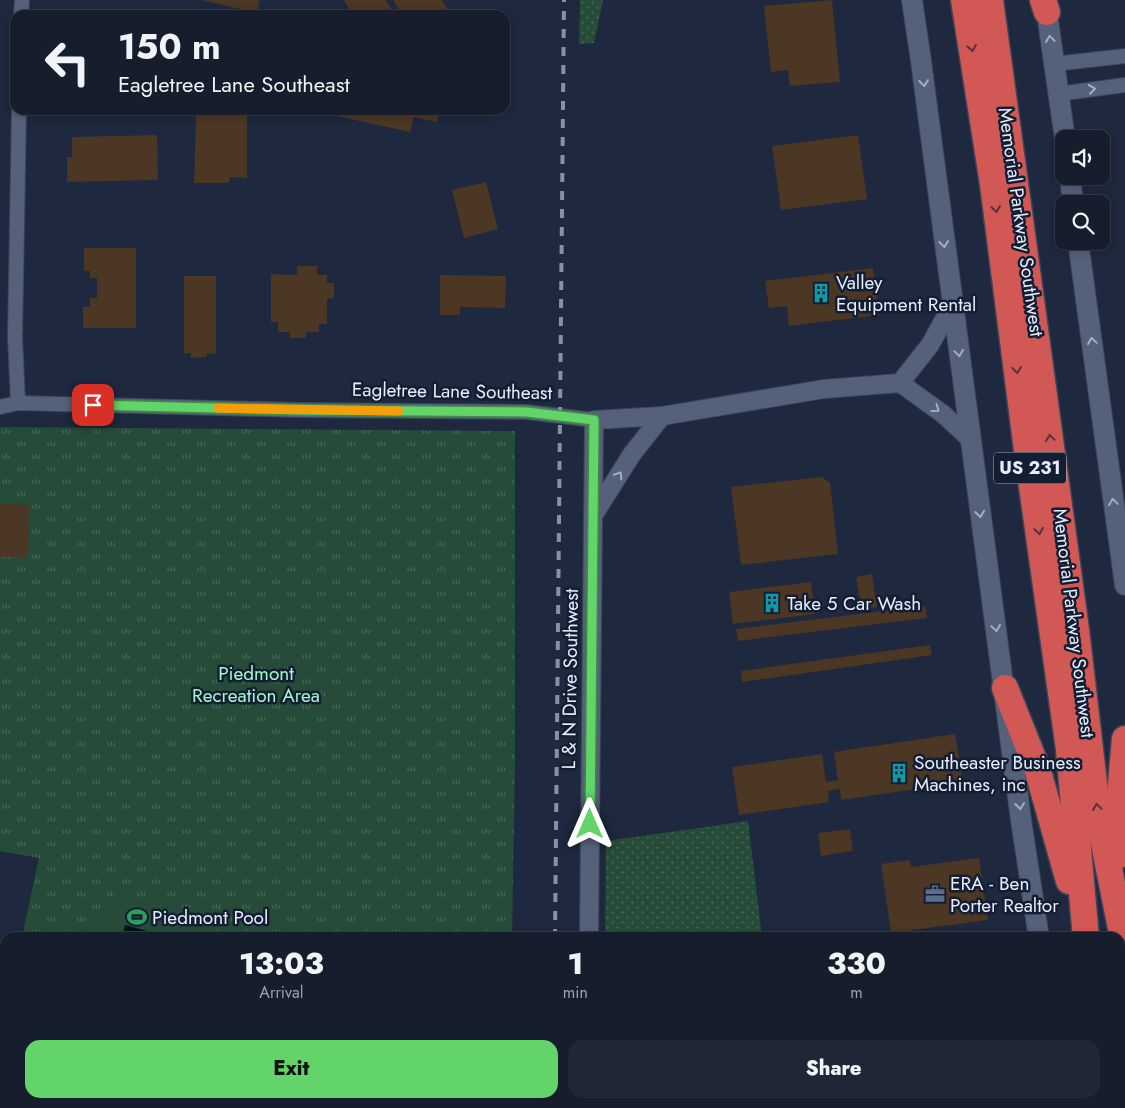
<!DOCTYPE html>
<html lang="en">
<head>
<meta charset="utf-8">
<style>
  body { margin:0; font-family:Jost,sans-serif; background:#1f2736; color:#f1f3f6; height:100vh; display:flex; flex-direction:column; font-size:19px; white-space:nowrap }
  * { box-sizing:border-box; margin:0 }
  p { font-size:16px; color:#9ea2aa }
  .icon { flex:none; width:28px; height:28px; fill:none; stroke:currentColor; stroke-width:2; stroke-linecap:round; stroke-linejoin:round }
  .map { position:relative; flex:1; overflow:hidden }
  .details { position:absolute; left:0px; top:932px; width:1125px; height:176px; display:flex; flex-direction:column; background:#161e2e; border-radius:15px 15px 0 0; box-shadow:0 2px 8px #0003,0 0 0 1px #353c4a }
  .details>* { flex:none }
  .top-card { position:absolute; left:10px; top:10px; width:500px; height:105px; border-radius:15px; box-shadow:0 2px 8px #0003,0 0 0 1px #353c4a; background:#161e2e; color:#f1f3f6; overflow:hidden }
  .controls { position:absolute; left:1055px; top:130px; display:grid; gap:10px }
  .controls a { display:grid; place-items:center; width:55px; height:55px; border-radius:10px; background:#161e2e; box-shadow:0 2px 8px #0003,0 0 0 1px #353c4a; font-size:25px }
  .pin { position:absolute; display:grid; place-items:center; width:42px; height:42px; color:#fff; margin:-21px; border-radius:10px; box-shadow:0 2px 8px #0006 }
  .me { position:absolute; width:55px; margin:-28px; rotate:0deg; stroke-linejoin:round; filter:drop-shadow(0 0 4px #0008) }
  .turn { display:flex; align-items:center; gap:18px; height:105px; padding:0 25px; font-size:22px }
  .turn .icon { width:65px; height:65px; stroke-width:2.5 }
  .turn b { display:block; font-size:35px; line-height:42px }
  .eta { display:flex; justify-content:space-evenly; align-items:center; height:85px; text-align:center }
  .eta b { font-size:30px; font-weight:800; line-height:35px }
  .action { display:flex; gap:10px; margin-top:auto; padding:10px 25px }
  .action a { flex:1; height:58px; border-radius:15px; background:#62d469; color:#111; font-size:20px; font-weight:800; line-height:58px; text-align:center }
  .action a+a { background:#1f2736; color:#f1f3f6 }
  .map>svg:first-child { display:block }
  .grass { fill:url(#grass-dots) }
  .park { fill:url(#park-tufts) }
  .garden { fill:#264c39 }
  .water { fill:#011419 }
  .building { fill:#4c3624 }
  .lines { fill:none; stroke-linecap:round; stroke-linejoin:round }
  .minor-casing { stroke:#3d4558; stroke-width:16 }
  .tertiary-casing { stroke:#3d4558; stroke-width:20 }
  .secondary-casing { stroke:#3d4558; stroke-width:22 }
  .motorway-casing { stroke:#3d4558; stroke-width:29 }
  .minor { stroke:#55617a; stroke-width:14 }
  .tertiary { stroke:#55617a; stroke-width:18 }
  .secondary { stroke:#55617a; stroke-width:20 }
  .motorway { stroke:#d25855; stroke-width:26 }
  .rail { stroke:#8891a3; stroke-width:4; stroke-dasharray:9 9; stroke-linecap:butt }
  .oneway { stroke:#a5aec2 }
  .oneway2 { stroke:#56323f }
  .route-casing { stroke:#408a44; stroke-width:12 }
  .route { stroke:#62d469; stroke-width:9 }
  .slow { stroke:#f59e0b; stroke-width:9 }
  .labels { text-anchor:middle; dominant-baseline:central; stroke-width:5; stroke-linejoin:round; paint-order:stroke }
  .shield { fill:#141e33; stroke:#a7afc0; stroke-width:1 }
  .shield-label { font-size:18px; font-weight:bold; fill:#e6edfc }
  .street-label { font-size:19px; fill:#e6edfc; stroke:#141e33 }
  .poi-label { font-size:19px; fill:#e6edfc; stroke:#141e33; text-anchor:start }
  .park-label { font-size:19px; fill:#a2f9cc; stroke:#141e33 }
</style>
</head>
<body>
<div class="map">
<svg width="1125" height="1108" viewBox="0 0 1125 1108">
  <defs>
    <pattern id="grass-dots" width="8" height="8" patternUnits="userSpaceOnUse" patternTransform="scale(1.25)"><rect width="8" height="8" fill="#264c39"/><path d="M2 2h.1M6 6h.1" fill="none" stroke="#466657" stroke-width="1.8" stroke-linecap="round"/></pattern>
    <pattern id="park-tufts" width="24" height="20" patternUnits="userSpaceOnUse" patternTransform="scale(1.25)"><rect width="24" height="20" fill="#264c39"/><path d="M3 7l-1-3M5 7V3M7 7l1-3M15 17l-1-3M17 17v-4M19 17l1-3" fill="none" stroke="#466657"/></pattern>
  </defs>
  <rect width="100%" height="100%" fill="#1e283e"/>
  <g class="grass">
    <path d="M580,0H603L594,43L579,44Z"/>
    <path d="M748,821L762,937H605L606,841Z"/>
  </g>
  <g class="park">
    <path d="M0,427L515,431V762L512,937H22L39,858L0,851Z"/>
    <rect x="602" y="1104" width="82" height="4"/>
  </g>
  <path class="garden" d="M115,892L188,912V920L215,927L212,937L81,938L88,909L110,913Z"/>
  <path class="water" d="M125,925L170,937H122Z"/>
  <g class="building">
    <path d="M202,0H260L257,13Z"/>
    <path d="M344,0H386L395,15H353Z"/>
    <path d="M393,0H442L451,15H402Z"/>
    <path d="M832,0L840,82L790,86L788,70L771,72L764,6Z"/>
    <rect x="92" y="110" width="50" height="3"/>
    <path d="M200,110H257L258,114L247,116V178L230,177L229,183H194L196,115H200Z"/>
    <path d="M339,110H439L437,122L414,117L410,132L337,116Z"/>
    <path d="M157,135L158,180L67,182V157H72V137Z"/>
    <path d="M858,135L867,199L781,210L772,146Z"/>
    <path d="M486,182L498,229L464,238L452,190Z"/>
    <path d="M84,248H136V328H83V307H90V298H97V278H90V271H84Z"/>
    <path d="M297,266H317V275H327V283H334V298L327,299V324H319V332H306V338H290V332H278V322H271V274L297,275Z"/>
    <path d="M873,268L879,315L789,326L787,306L769,308L765,281Z"/>
    <path d="M440,275L506,276L505,308L460,307V315H440Z"/>
    <path d="M184,276H216V354L207,353V357L191,358V353H184Z"/>
    <path d="M822,477L830,483L838,554L741,565L731,487Z"/>
    <path d="M0,504L29,505L28,557H0Z"/>
    <path d="M872,574L877,607L862,610L856,577Z"/>
    <path d="M811,582L815,614L733,624L729,592Z"/>
    <path d="M925,606L927,618L738,641L736,629Z"/>
    <path d="M930,645L932,655L742,682L741,671Z"/>
    <path d="M955,734L963,782L841,800L840,789L828,791L829,802L739,815L732,767L822,754L826,782L838,780L834,752Z"/>
    <path d="M850,829L853,851L821,856L818,833Z"/>
    <path d="M979,858L988,920L891,933L881,864L910,860L911,867Z"/>
    <rect x="35" y="1104" width="37" height="4"/>
    <path d="M731,1104H852L851,1108H731Z"/>
  </g>
  <g class="lines">
    <defs>
      <g id="minor">
        <path d="M21,15L22,0"/>
        <path d="M1054,64L1125,56"/>
        <path d="M1058,94L1125,85"/>
        <path d="M18,403L15,337L19,110"/>
        <path d="M0,407L18,403L300,410L527,412L594,420"/>
        <path d="M0,1017L5,1018"/>
        <path d="M266,1104L273,1108"/>
      </g>
      <g id="tertiary">
        <path d="M900,383L930,345L952,305"/>
        <path d="M593,516L632,454L662,416"/>
        <path d="M589,938L594,420L662,416L824,389L900,383L943,414L970,439"/>
        <path d="M587,1108V1104"/>
      </g>
      <g id="secondary">
        <path d="M912,0L921,61L1021,820L1039,938"/>
        <path d="M1045,0L1065,139"/>
        <path d="M1070,176L1073,204"/>
        <path d="M1078,241L1125,585"/>
        <path d="M1062,1104L1063,1108"/>
      </g>
      <g id="motorway">
        <path d="M964,0L993,184L1028,458L1069,749L1086,938"/>
        <path d="M990,0L1076,630L1097,809L1125,948"/>
        <path d="M1043,0L1047,12"/>
        <path d="M1005,688L1037,768L1069,881"/>
        <path d="M1119,855L1118,818L1125,739"/>
        <path d="M1110,1104L1111,1108"/>
      </g>
    </defs>
    <use href="#minor" class="minor-casing"/>
    <use href="#tertiary" class="tertiary-casing"/>
    <use href="#secondary" class="secondary-casing"/>
    <use href="#motorway" class="motorway-casing"/>
    <use href="#minor" class="minor"/>
    <use href="#tertiary" class="tertiary"/>
    <use href="#secondary" class="secondary"/>
    <use href="#motorway" class="motorway"/>
    <g class="rail">
      <path d="M555,938L564,0"/>
      <path d="M553,1108V1104"/>
    </g>
  </g>
  <defs><path id="oneway-chevron" d="M-2-3.5L2.5 0L-2 3.5" fill="none" stroke-width="1.6" stroke-linecap="round" stroke-linejoin="round" transform="scale(1.25)"/></defs>
  <g class="oneway">
    <use href="#oneway-chevron" transform="translate(1050 39) rotate(-98)"/>
    <use href="#oneway-chevron" transform="translate(924 83) rotate(83)"/>
    <use href="#oneway-chevron" transform="translate(1092 89) rotate(-8)"/>
    <use href="#oneway-chevron" transform="translate(944 244) rotate(83)"/>
    <use href="#oneway-chevron" transform="translate(1092 341) rotate(-98)"/>
    <use href="#oneway-chevron" transform="translate(959 353) rotate(82)"/>
    <use href="#oneway-chevron" transform="translate(936 409) rotate(36)"/>
    <use href="#oneway-chevron" transform="translate(619 475) rotate(-58)"/>
    <use href="#oneway-chevron" transform="translate(1113 502) rotate(-98)"/>
    <use href="#oneway-chevron" transform="translate(980 514) rotate(82)"/>
    <use href="#oneway-chevron" transform="translate(996 628) rotate(82)"/>
    <use href="#oneway-chevron" transform="translate(1020 806) rotate(83)"/>
  </g>
  <g class="oneway2">
    <use href="#oneway-chevron" transform="translate(972 48) rotate(81)"/>
    <use href="#oneway-chevron" transform="translate(996 209) rotate(83)"/>
    <use href="#oneway-chevron" transform="translate(1017 370) rotate(83)"/>
    <use href="#oneway-chevron" transform="translate(1050 438) rotate(-98)"/>
    <use href="#oneway-chevron" transform="translate(1039 531) rotate(82)"/>
    <use href="#oneway-chevron" transform="translate(1097 807) rotate(-98)"/>
  </g>
  <g class="lines">
    <defs>
      <path id="route" d="M93,405L300,410L527,412L594,420L590,824"/>
    </defs>
    <use href="#route" class="route-casing"/>
    <use href="#route" class="route"/>
    <path class="slow" d="M218,408L399,411"/>
  </g>
  <defs>
    <symbol id="building-bare" viewBox="-9 -9 18 18"><path d="M-4-6H4V6H1V3H-1V6H-4ZM-2.5-4.3h1.7v1.8h-1.7ZM.8-4.3h1.7v1.8H.8ZM-2.5-1h1.7V.8h-1.7ZM.8-1h1.7V.8H.8Z" fill="#0f9aa8" stroke="#141e33" stroke-width="2.5" paint-order="stroke"/></symbol>
    <symbol id="office-bare" viewBox="-9 -9 18 18"><path d="M-6-3h4V-5.5h4V-3h4V5H-6ZM-1-4.5V-3h2v-1.5ZM-6 0V1H6V0Z" fill="#5c6f8a" stroke="#141e33" stroke-width="2.5" paint-order="stroke"/></symbol>
    <symbol id="stadium-bare" viewBox="-9 -9 18 18"><path d="M0-5a6.5 5 0 1 0 0 10a6.5 5 0 1 0 0-10ZM-3.5-1.8h7v3.6h-7Z" fill="#2e9e5b" stroke="#141e33" stroke-width="2.5" paint-order="stroke"/></symbol>
  </defs>
  <g fill-rule="evenodd">
    <use href="#building-bare" x="807" y="279" width="28" height="28"/>
    <use href="#building-bare" x="758" y="589" width="28" height="28"/>
    <use href="#building-bare" x="885" y="759" width="28" height="28"/>
    <use href="#office-bare" x="921" y="880" width="28" height="28"/>
    <use href="#stadium-bare" x="123" y="903" width="28" height="28"/>
  </g>
  <g class="labels">
    <rect class="shield" x="994" y="452.5" width="72" height="31" rx="4"/>
    <g class="shield-label">
      <text x="1030" y="468">US 231</text>
    </g>
    <g class="street-label">
      <text transform="translate(1021 222) rotate(82)">Memorial Parkway Southwest</text>
      <text transform="translate(452 391) rotate(1)">Eagletree Lane Southeast</text>
      <text transform="translate(1074 623) rotate(83)">Memorial Parkway Southwest</text>
      <text transform="translate(570 679) rotate(-89)">L &amp; N Drive Southwest</text>
    </g>
    <g class="poi-label">
      <text x="836" y="282">Valley<tspan x="836" dy="22">Equipment Rental</tspan></text>
      <text x="787" y="603">Take 5 Car Wash</text>
      <text x="914" y="762">Southeaster Business<tspan x="914" dy="22">Machines, inc</tspan></text>
      <text x="950" y="883">ERA - Ben<tspan x="950" dy="22">Porter Realtor</tspan></text>
      <text x="152" y="917">Piedmont Pool</text>
    </g>
    <g class="park-label">
      <text x="256" y="673">Piedmont<tspan x="256" dy="22">Recreation Area</tspan></text>
    </g>
  </g>
</svg>
<div class="controls">
<a><svg class="icon" aria-label="sound" viewBox="0 0 24 24"><path d="M4 9h4l5-4v14l-5-4H4zM17 9q2 3 0 6"/></svg></a>
<a><svg class="icon" aria-label="search" viewBox="0 0 24 24"><circle cx="10" cy="10" r="6"/><path d="M15 15l6 6"/></svg></a>
</div>
<div class="pin" style="left:93px;top:405px;background:#d93025"><svg class="icon" aria-label="arrive" viewBox="0 0 24 24"><path d="M6 21V4h12l-3 4 3 4H6"/></svg></div>
<svg class="me" style="left:590px;top:824px" viewBox="-20 -20 40 40"><path d="M0-17L14 15 0 8-14 15z" fill="#62d469" stroke="#fff" stroke-width="4"/></svg>
<div class="top-card">
<div class="turn"><svg class="icon" aria-label="left" viewBox="0 0 24 24"><path d="M17 20v-9H6M10 6l-5 5 5 5"/></svg><div><b>150 m</b>Eagletree Lane Southeast</div></div>
</div>
<section class="details">
<div class="eta">
<div><b>13:03</b><p>Arrival</p></div>
<div><b>1</b><p>min</p></div>
<div><b>330</b><p>m</p></div>
</div>
<div class="action"><a>Exit</a><a>Share</a></div>
</section>
</div>
</body>
</html>
